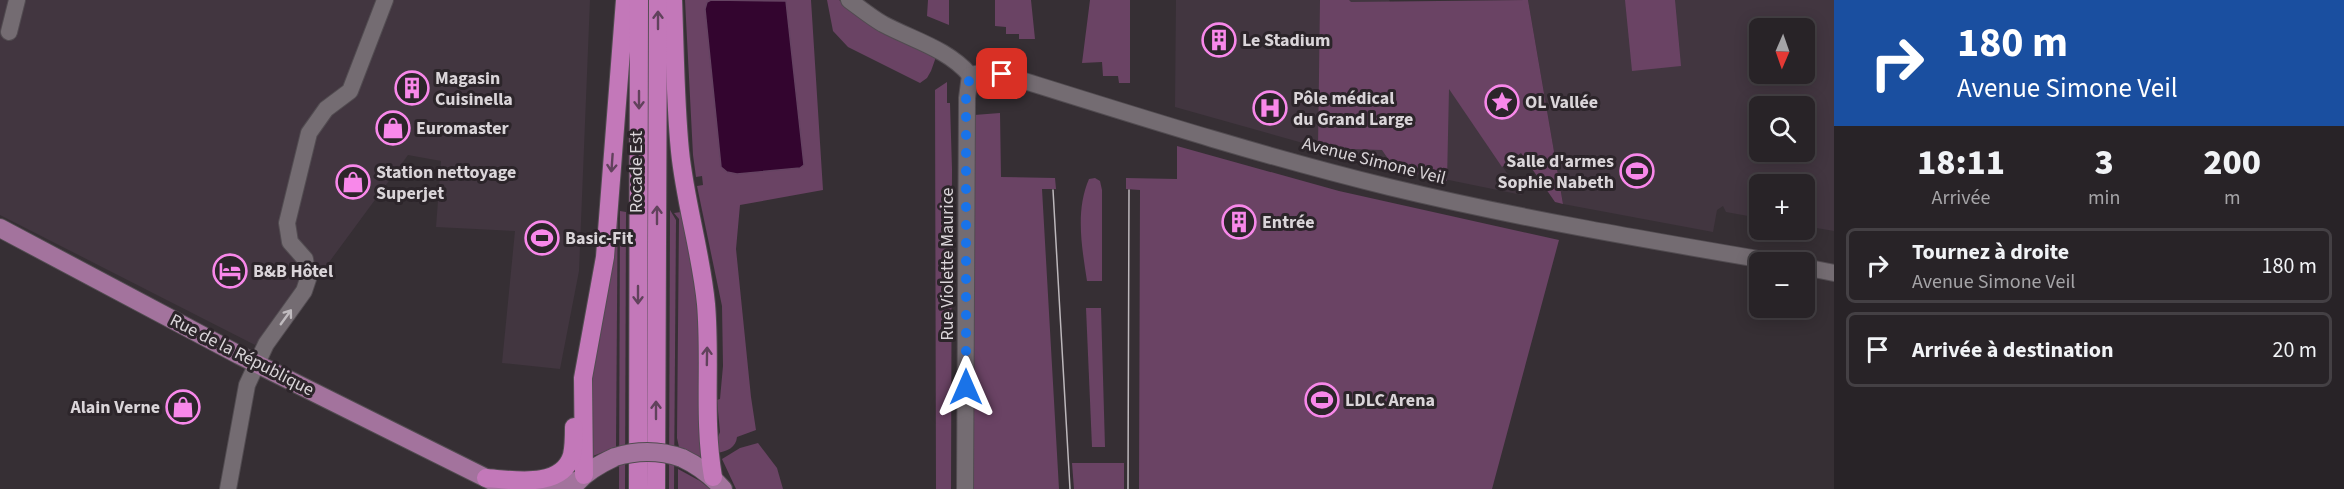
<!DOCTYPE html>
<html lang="fr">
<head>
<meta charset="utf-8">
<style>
  body { margin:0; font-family:"Source Sans 3",sans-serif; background:#302b2f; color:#f1f3f6; height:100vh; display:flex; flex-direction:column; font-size:22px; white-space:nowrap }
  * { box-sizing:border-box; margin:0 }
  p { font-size:20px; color:#a5a4a7 }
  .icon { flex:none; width:33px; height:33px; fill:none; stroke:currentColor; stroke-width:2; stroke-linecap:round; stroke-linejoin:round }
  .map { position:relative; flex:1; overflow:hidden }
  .details { display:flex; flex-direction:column; background:#282327; width:510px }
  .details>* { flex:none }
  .hud { background:#1a4fa0; color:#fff; overflow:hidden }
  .needle { width:39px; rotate:182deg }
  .buttons { position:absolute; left:1749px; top:18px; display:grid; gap:12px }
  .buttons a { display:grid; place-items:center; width:66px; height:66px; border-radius:9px; background:#282327; box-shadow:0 3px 15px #0003,0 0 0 2px #444044; font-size:30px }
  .pin { position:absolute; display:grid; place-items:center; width:51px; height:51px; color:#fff; margin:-26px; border-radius:12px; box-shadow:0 3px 9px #0006 }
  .me { position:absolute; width:66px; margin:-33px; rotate:0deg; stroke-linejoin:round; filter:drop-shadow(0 0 4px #0008) }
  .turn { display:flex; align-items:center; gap:21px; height:126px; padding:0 24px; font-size:27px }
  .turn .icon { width:78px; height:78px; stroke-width:2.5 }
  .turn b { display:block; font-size:42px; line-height:51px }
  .eta { display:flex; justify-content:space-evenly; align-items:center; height:102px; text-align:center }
  .eta b { font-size:36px; font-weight:800; line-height:42px }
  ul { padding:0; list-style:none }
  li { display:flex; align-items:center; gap:18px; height:75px; margin:0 12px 9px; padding:0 12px; border:3px solid #444044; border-radius:9px }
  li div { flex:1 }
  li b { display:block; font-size:22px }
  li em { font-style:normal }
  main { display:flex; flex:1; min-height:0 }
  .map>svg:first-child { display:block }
  .built { fill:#423640; fill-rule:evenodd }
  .green { fill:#6a4364 }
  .water { fill:#33052f; stroke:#654362; stroke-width:1.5 }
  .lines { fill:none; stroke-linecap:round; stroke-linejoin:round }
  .minor-casing { stroke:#524c51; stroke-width:18 }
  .major-casing { stroke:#524c51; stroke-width:20 }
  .highway-casing { stroke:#524c51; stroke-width:20 }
  .minor { stroke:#746c72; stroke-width:16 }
  .major { stroke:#a3739d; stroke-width:18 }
  .highway { stroke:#c378b9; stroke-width:18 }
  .tram { stroke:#bdb8bc; stroke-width:1.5 }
  .major-bridge-casing { stroke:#524c51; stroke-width:20; stroke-linecap:butt }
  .major-bridge { stroke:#a3739d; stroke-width:18 }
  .oneway { stroke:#61425c }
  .oneway2 { stroke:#c0bbbf }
  .route { stroke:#1a73e8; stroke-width:10; stroke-dasharray:0 18 }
  .labels { text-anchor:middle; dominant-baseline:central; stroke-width:6; stroke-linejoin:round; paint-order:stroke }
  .poi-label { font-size:18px; font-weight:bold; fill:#dad5d9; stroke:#2c252a; text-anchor:start }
  .street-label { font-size:18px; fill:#dad5d9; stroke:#2c252a }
</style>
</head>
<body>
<main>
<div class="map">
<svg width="1834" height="489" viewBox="0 0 1834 489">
  <rect width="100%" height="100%" fill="#362f34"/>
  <g class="built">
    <path d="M0,0H590L579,271L560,369L502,363L515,231L436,227L441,161L408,155L327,265L255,345L0,215Z"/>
    <path d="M1176,0H1389L1522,195L1395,169L1175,107Z"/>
    <path d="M1528,0H1834V231L1805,226L1804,184H1760L1759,218L1726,212L1723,206L1717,210L1713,232L1563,204ZM1760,28H1804V74H1760ZM1760,106H1804V152H1760Z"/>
  </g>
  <g class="green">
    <path d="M685,0H811L823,190L740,205L736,249L751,397L756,430L737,437C736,448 727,451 717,453L716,442L720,432L717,400L720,399L723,366L722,306L697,186L703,185L702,176L696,177L693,155Z"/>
    <path d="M827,0H839L885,33L936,57L931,71L927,78L920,83L848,47L833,31Z"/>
    <path d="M928,0H949V25L927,16Z"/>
    <path d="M995,0H1031L1035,39H1019V34H1006V27L995,26Z"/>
    <path d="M1090,0H1130V83H1119L1118,76H1103L1102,62L1082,63Z"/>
    <path d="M1320,0H1349L1351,2L1528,0L1563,204L1555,202L1521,153L1502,167L1449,89L1447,181L1395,169L1382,150L1318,148Z"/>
    <path d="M1625,0H1675L1681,66L1632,71Z"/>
    <path d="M947,82V103H950L952,169L951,489H936L935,90Z"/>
    <path d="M1000,113L1001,177L1055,178L1056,189H1042L1059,489H972L974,115Z"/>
    <path d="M1177,146L1339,191L1559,240L1492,489H1139L1140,190L1126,189V178L1177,179Z"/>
    <path d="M618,169L616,447L593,456L590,408L592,374Z"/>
    <path d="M1095,178L1100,181L1102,190V281H1087C1082,248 1075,211 1089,179Z"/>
    <path d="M670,210L676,220L674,489H669Z"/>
    <path d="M620,211L626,212L625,489H619Z"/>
    <path d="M681,212L700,293L701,457L679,447L677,438L679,219L674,213Z"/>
    <path d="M1086,308H1101L1105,447H1092Z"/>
    <path d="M758,443L777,468L783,489H736L722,459L740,448Z"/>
    <path d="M1072,463H1124V489H1074Z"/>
    <path d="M678,469L700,481L710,489H678Z"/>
  </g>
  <path class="water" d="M711,0L786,1L804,165L800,168L737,174L727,172L721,167L705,9L707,2Z"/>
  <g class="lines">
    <defs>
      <g id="minor">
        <path d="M849,0C860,8 871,17 883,24C913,40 948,49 970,75"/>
        <path d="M9,32L17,0"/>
        <path d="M970,75L988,72L1002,74C1130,114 1258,155 1389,187C1517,218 1647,240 1776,262"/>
        <path d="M1804,267L1834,273"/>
        <path d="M228,489L247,385L266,344L304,291L308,279L305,259L290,242L287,223L309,133L326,109L350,91L385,0"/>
        <path d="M965,489L967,98L970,75"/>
      </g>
      <g id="major">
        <path d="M0,228L239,355L508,489"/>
        <path d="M682,458C699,466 711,475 723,489"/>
        <path d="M575,485C585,472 600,464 615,457"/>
        <path d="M519,486C541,489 558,488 579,480"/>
      </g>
      <g id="highway">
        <path d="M673,0C675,50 675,101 680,151C685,202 701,252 706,304C711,363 703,418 713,477"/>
        <path d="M584,475L583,378L605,257L625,0"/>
        <path d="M486,478C514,480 562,489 572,455C574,446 574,436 574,427"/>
        <path d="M638,489L639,0"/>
        <path d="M656,489L658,0"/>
      </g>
    </defs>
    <use href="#minor" class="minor-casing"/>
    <use href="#major" class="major-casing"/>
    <use href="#highway" class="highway-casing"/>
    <use href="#minor" class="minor"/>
    <use href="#major" class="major"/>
    <use href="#highway" class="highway"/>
    <g class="tram">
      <path d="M1053,190L1070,489"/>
      <path d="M1128,489L1129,190"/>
    </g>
    <defs>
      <path id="major-bridge" d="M615,457C638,450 659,450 682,458"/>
    </defs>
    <use href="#major-bridge" class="major-bridge-casing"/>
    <use href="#major-bridge" class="major-bridge"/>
  </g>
  <defs><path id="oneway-shaft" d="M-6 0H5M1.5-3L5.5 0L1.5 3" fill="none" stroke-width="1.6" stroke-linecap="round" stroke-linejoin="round" transform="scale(1.5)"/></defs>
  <g class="oneway">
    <use href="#oneway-shaft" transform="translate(658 20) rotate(-90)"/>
    <use href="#oneway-shaft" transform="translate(639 100) rotate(90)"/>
    <use href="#oneway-shaft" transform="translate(612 163) rotate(94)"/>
    <use href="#oneway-shaft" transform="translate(657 215) rotate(-90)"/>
    <use href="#oneway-shaft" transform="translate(638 295) rotate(90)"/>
    <use href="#oneway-shaft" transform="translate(707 356) rotate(-89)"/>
    <use href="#oneway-shaft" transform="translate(656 410) rotate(-90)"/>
  </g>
  <use class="oneway2" href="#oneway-shaft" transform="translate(286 317) rotate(-54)"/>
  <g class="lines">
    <path class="route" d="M966,387V98L970,75L988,72L1002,74"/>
  </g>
  <defs>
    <symbol id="building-ring" viewBox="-11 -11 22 22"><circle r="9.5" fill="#2c252a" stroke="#f888ea" stroke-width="1.5"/><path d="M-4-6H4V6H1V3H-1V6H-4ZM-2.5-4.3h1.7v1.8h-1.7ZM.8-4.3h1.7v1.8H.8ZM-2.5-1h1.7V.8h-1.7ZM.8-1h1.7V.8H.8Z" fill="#f888ea"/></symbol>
    <symbol id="sight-ring" viewBox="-11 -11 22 22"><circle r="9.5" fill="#2c252a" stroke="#f888ea" stroke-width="1.5"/><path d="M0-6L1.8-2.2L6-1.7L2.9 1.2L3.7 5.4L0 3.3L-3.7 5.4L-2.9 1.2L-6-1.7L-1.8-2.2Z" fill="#f888ea"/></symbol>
    <symbol id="hospital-ring" viewBox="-11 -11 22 22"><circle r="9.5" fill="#2c252a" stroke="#f888ea" stroke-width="1.5"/><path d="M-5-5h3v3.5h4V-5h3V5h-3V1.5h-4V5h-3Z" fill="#f888ea"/></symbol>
    <symbol id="shop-ring" viewBox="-11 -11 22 22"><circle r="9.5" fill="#2c252a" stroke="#f888ea" stroke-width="1.5"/><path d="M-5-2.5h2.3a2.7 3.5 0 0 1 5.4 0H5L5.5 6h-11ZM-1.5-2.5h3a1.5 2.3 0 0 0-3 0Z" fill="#f888ea"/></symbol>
    <symbol id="stadium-ring" viewBox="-11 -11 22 22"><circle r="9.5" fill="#2c252a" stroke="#f888ea" stroke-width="1.5"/><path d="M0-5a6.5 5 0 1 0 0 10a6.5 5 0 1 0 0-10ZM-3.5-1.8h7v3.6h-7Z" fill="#f888ea"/></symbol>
    <symbol id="hotel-ring" viewBox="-11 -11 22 22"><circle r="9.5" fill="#2c252a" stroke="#f888ea" stroke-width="1.5"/><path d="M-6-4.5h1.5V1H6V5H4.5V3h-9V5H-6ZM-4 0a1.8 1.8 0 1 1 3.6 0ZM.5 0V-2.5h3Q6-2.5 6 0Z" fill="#f888ea"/></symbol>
  </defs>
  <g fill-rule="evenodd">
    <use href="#building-ring" x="1200" y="21" width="38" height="38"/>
    <use href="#building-ring" x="393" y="69" width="38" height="38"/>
    <use href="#sight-ring" x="1483" y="83" width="38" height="38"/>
    <use href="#hospital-ring" x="1251" y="89" width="38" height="38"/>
    <use href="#shop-ring" x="374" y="109" width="38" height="38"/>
    <use href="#stadium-ring" x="1618" y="152" width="38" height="38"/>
    <use href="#shop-ring" x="334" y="163" width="38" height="38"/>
    <use href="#building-ring" x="1220" y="203" width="38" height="38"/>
    <use href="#stadium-ring" x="523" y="219" width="38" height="38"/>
    <use href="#hotel-ring" x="211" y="252" width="38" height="38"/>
    <use href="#stadium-ring" x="1303" y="381" width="38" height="38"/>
    <use href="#shop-ring" x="164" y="388" width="38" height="38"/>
  </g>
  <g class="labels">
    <g class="poi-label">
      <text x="1242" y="40">Le Stadium</text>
      <text x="435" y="78">Magasin<tspan x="435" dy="21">Cuisinella</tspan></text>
      <text x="1293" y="98">Pôle médical<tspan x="1293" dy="21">du Grand Large</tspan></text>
      <text x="1525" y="102">OL Vallée</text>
      <text x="416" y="128">Euromaster</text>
      <text x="1614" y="161" text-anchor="end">Salle d'armes<tspan x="1614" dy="21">Sophie Nabeth</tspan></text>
      <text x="376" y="172">Station nettoyage<tspan x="376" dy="21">Superjet</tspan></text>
      <text x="1262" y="222">Entrée</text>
      <text x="565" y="238">Basic-Fit</text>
      <text x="253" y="271">B&amp;B Hôtel</text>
      <text x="1345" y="400">LDLC Arena</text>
      <text x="160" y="407" text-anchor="end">Alain Verne</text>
    </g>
    <g class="street-label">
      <text transform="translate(1374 161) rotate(14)">Avenue Simone Veil</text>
      <text transform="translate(636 172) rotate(-90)">Rocade Est</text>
      <text transform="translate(947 264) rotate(-90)">Rue Violette Maurice</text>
      <text transform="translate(242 355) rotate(27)">Rue de la République</text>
    </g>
  </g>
</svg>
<div class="buttons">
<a><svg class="needle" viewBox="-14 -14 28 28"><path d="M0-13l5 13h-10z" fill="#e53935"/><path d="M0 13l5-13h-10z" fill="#a5a4a7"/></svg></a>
<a><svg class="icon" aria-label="search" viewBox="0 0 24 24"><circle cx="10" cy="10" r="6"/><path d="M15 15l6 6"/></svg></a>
<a>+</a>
<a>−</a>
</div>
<div class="pin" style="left:1002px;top:74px;background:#d93025"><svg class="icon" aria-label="arrive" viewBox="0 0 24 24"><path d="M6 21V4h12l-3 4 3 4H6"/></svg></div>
<svg class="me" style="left:966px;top:387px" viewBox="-20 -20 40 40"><path d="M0-17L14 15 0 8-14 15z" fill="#1a73e8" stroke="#fff" stroke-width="4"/></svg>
</div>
<section class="details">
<div class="hud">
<div class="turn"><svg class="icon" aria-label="right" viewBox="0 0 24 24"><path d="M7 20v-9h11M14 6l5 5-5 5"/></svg><div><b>180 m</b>Avenue Simone Veil</div></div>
</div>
<div class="eta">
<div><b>18:11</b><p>Arrivée</p></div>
<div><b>3</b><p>min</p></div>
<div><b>200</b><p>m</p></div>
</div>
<ul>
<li><svg class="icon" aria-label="right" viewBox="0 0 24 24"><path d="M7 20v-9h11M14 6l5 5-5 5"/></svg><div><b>Tournez à droite</b><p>Avenue Simone Veil</p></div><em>180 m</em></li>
<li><svg class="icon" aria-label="arrive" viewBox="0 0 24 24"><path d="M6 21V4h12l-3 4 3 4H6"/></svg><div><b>Arrivée à destination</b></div><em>20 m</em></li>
</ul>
</section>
</main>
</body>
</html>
